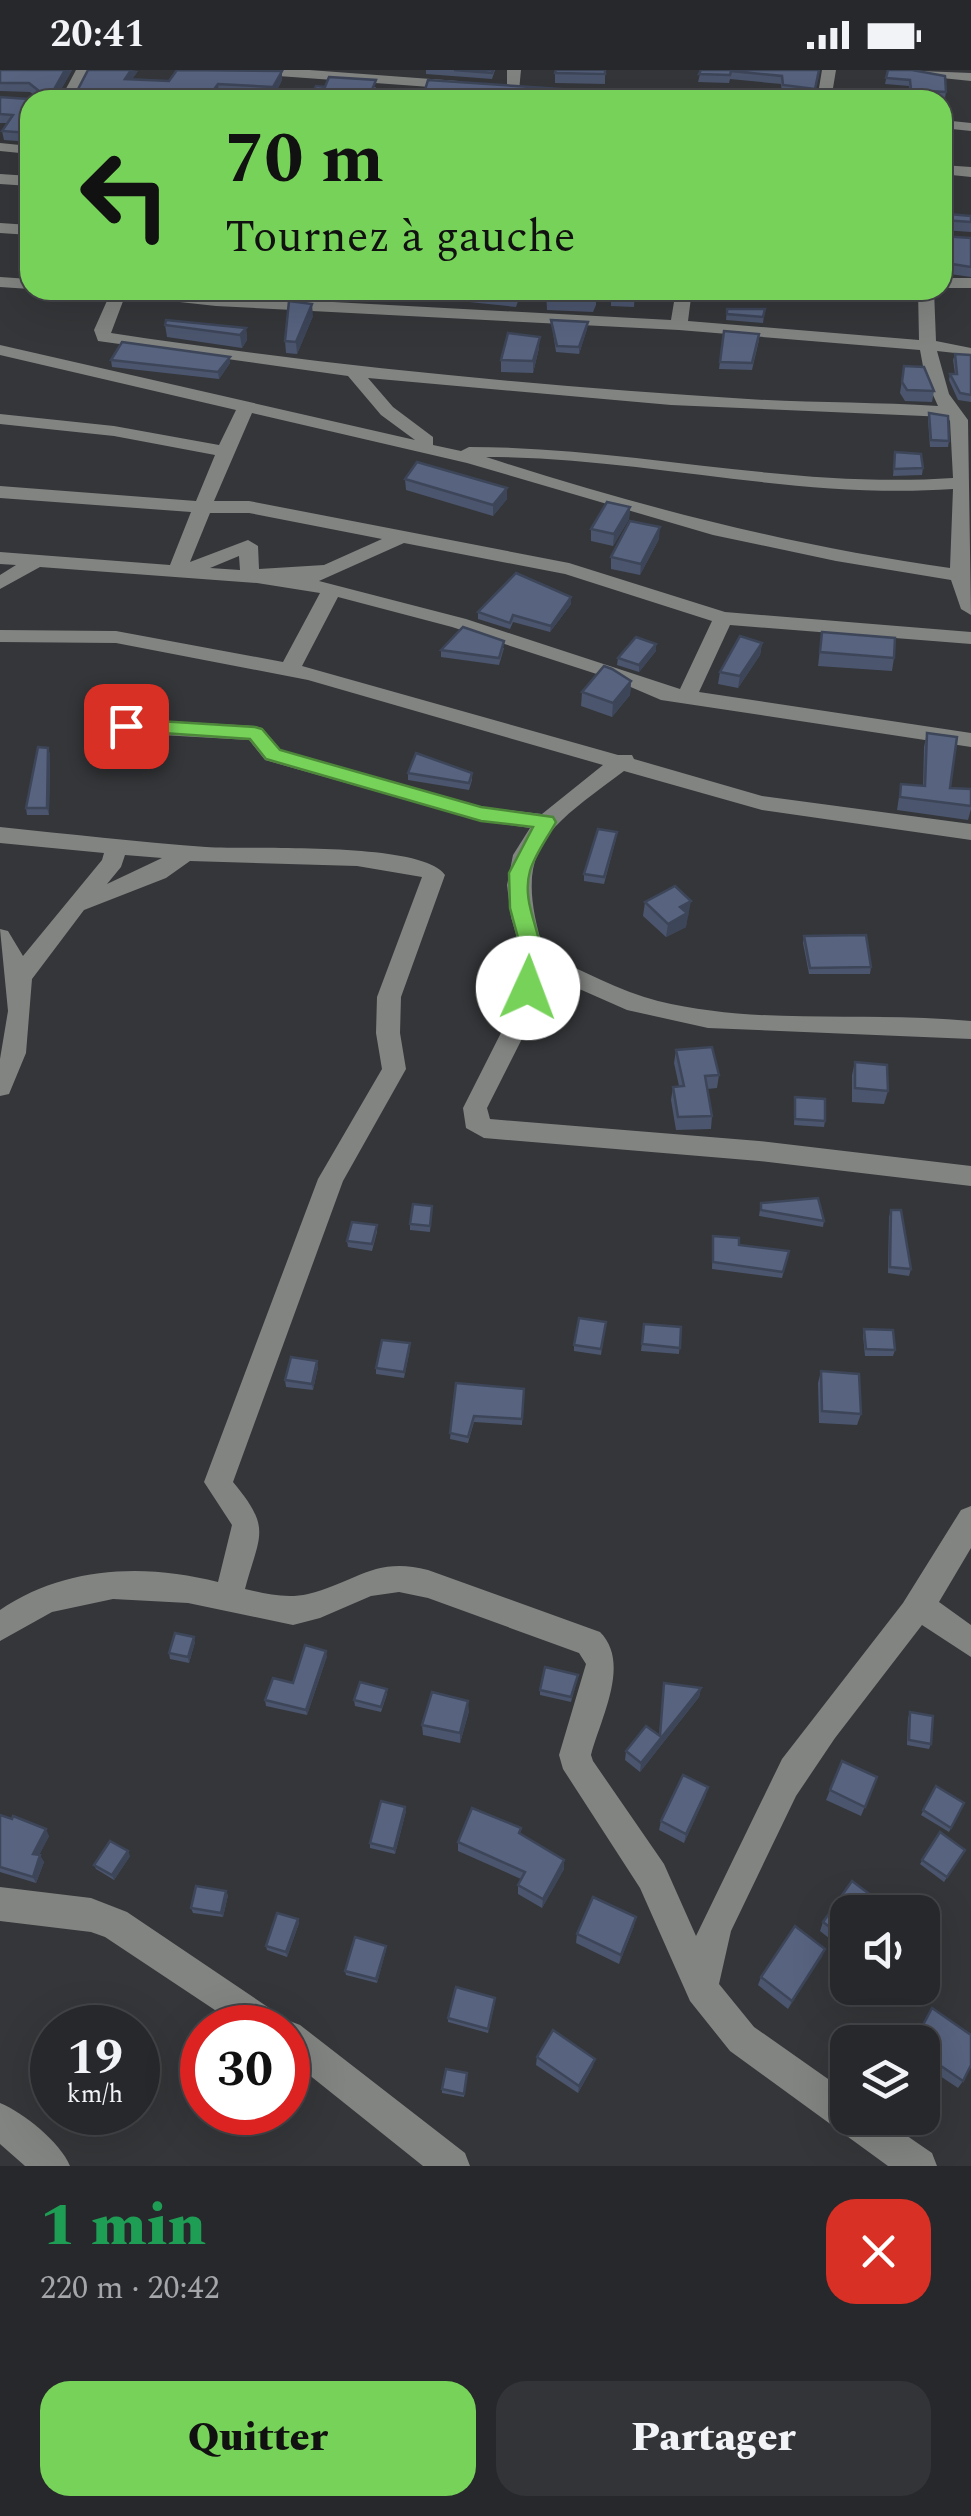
<!DOCTYPE html>
<html lang="fr">
<head>
<meta charset="utf-8">
<style>
  body { margin:0; font-family:Spectral,serif; background:#333437; color:#f1f3f6; height:100vh; display:flex; flex-direction:column; font-size:38px; white-space:nowrap }
  * { box-sizing:border-box; margin:0 }
  p { font-size:32px; color:#a4a6a9 }
  .icon { flex:none; width:55px; height:55px; fill:none; stroke:currentColor; stroke-width:2; stroke-linecap:round; stroke-linejoin:round }
  .map { position:relative; height:2096px; overflow:hidden }
  .side { display:flex; flex-direction:column; background:#27282b; flex:1 }
  .side>* { flex:none }
  .top-card { position:absolute; left:20px; top:20px; width:932px; height:210px; border-radius:30px; box-shadow:0 10px 40px #0002,0 0 0 2px #434447; background:#77d259; color:#111; overflow:hidden }
  .buttons { position:absolute; left:830px; top:1825px; display:grid; gap:20px }
  .buttons a { display:grid; place-items:center; width:110px; height:110px; border-radius:20px; background:#27282b; box-shadow:0 10px 40px #0002,0 0 0 2px #434447; font-size:50px }
  .speed { position:absolute; left:30px; top:1935px; display:flex; gap:20px; font-size:50px; font-weight:700; text-align:center }
  .speed>* { display:grid; place-content:center; width:130px; height:130px; border-radius:50%; background:#27282b; box-shadow:0 10px 40px #0002,0 0 0 2px #434447; line-height:1 }
  .speed small { font-size:25px; font-weight:400 }
  .speed .limit { border:15px solid #d22; background:#fff; color:#111 }
  .pin { position:absolute; display:grid; place-items:center; width:85px; height:85px; color:#fff; margin:-42px; border-radius:20px; box-shadow:0 5px 15px #0006 }
  .me { position:absolute; width:110px; margin:-55px; rotate:2deg; stroke-linejoin:round; filter:drop-shadow(0 0 8px #0008) }
  .turn { display:flex; align-items:center; gap:35px; height:210px; padding:0 40px; font-size:45px }
  .turn .icon { width:130px; height:130px; stroke-width:2.5 }
  .turn b { display:block; font-size:70px; line-height:85px }
  .round { display:grid; place-items:center; flex:none; width:105px; height:105px; border-radius:30px; background:#333437 }
  .overview { display:flex; align-items:center; justify-content:space-between; height:170px; padding:0 40px }
  h1 { font-size:60px; font-weight:800; line-height:75px; color:#1e9e55 }
  .primary-button { display:flex; gap:20px; margin-top:auto; padding:20px 40px }
  .primary-button a { flex:1; height:115px; border-radius:30px; background:#77d259; color:#111; font-size:40px; font-weight:800; line-height:115px; text-align:center }
  .primary-button a+a { background:#333437; color:#f1f3f6 }
  .status { display:flex; justify-content:space-between; align-items:center; height:70px; padding:0 50px; background:#27282b; direction:ltr }
  .status svg { height:28px; fill:currentColor }
  .map>svg:first-child { display:block }
  .lines { fill:none; stroke-linecap:round; stroke-linejoin:round }
  .minor { fill:#828482; fill-rule:evenodd }
  .wall { fill:#4b556d }
  .shaded-wall { fill:#3d4559 }
  .building { fill:#57637f; stroke:#3d4559; stroke-width:2.5 }
  .route { fill:#77d259; stroke:#4d883a; stroke-width:2.5 }
</style>
</head>
<body>
<div class="status"><b>20:41</b><svg viewBox="0 0 49 12"><path d="M0 12V9h3v3zM5 12V6h3v6zM10 12V3h3v9zM15 12V0h3v12zM26 1h20v11H26zM47 4h2v5h-2z"/></svg></div>
<div class="map">
<svg width="971" height="2096" viewBox="0 0 971 2096">
  <rect width="100%" height="100%" fill="#343639"/>
  <g class="lines">
    <g class="minor">
      <path d="M76,0H90L74,30H60Z"/>
      <path d="M243,0H309L458,11L465,15L458,19L250,4Z"/>
      <path d="M507,0H521L519,21L507,18Z"/>
      <path d="M822,0H836L831,30H817Z"/>
      <path d="M896,0L971,3V11L903,4Z"/>
      <path d="M558,18L683,26L690,30L553,25V19Z"/>
      <path d="M942,50L971,53V61L942,58Z"/>
      <path d="M0,73L30,76V84L0,81Z"/>
      <path d="M942,95L971,97V107L942,104Z"/>
      <path d="M0,104L30,106V116L0,114Z"/>
      <path d="M0,153L30,155V165L0,163Z"/>
      <path d="M0,207L30,209V219L0,217Z"/>
      <rect x="942" y="208" width="29" height="10"/>
      <path d="M106,220L671,250L676,220H692L688,251L919,270L918,220H934L936,271L971,278V290L955,283L937,281L949,324L968,350L971,545L961,539L951,510L836,491L713,465L467,393L252,343L214,431H249L569,493L725,542L971,562V574L730,555L699,622L971,663V677L661,630L612,609L452,557L338,527L302,596L618,685H632L634,689L762,726L971,754V770L762,740L624,701C544,761 511,778 545,884C582,900 619,921 658,931C760,956 868,941 971,951V969L708,958L627,940L543,903L533,947L487,1038L490,1049L759,1071L971,1096V1116L759,1091L484,1068L466,1058L463,1038L509,947L523,889L511,847L507,815L513,785L530,758L481,751L265,690L249,670L126,663L95,643L105,636L131,649L255,656L262,658L281,680L481,737L542,744L603,695L308,610L116,573L0,572V560L116,561L283,592L320,523L257,513L40,497L0,519V505L16,495L0,494V482L170,495L191,442L0,428V416L196,431L215,385L114,366L0,354V344L114,356L219,375L236,340L0,285V275L415,370L381,345L348,306L98,271L94,260L110,224ZM125,226L216,236L679,260L920,280L925,307L938,336C875,332 811,333 748,329C535,316 322,295 111,263ZM368,308L671,335L947,347L950,351L953,408C790,419 631,377 469,377L461,381L433,375V367L393,337ZM486,387C642,387 795,430 953,419L950,498C791,476 638,436 486,387ZM210,443H249L382,469L324,495L259,499L258,476L248,470L190,492ZM404,473L565,504L712,551L680,619L466,549L319,511ZM239,486L240,500L210,498Z"/>
      <path d="M0,757C69,764 137,772 206,777C251,780 422,771 445,805L401,927L400,963L406,999L343,1111L233,1412C272,1459 260,1463 245,1519C266,1524 287,1529 308,1524C355,1513 374,1486 428,1500L600,1562C631,1593 601,1647 591,1685L593,1691L664,1794L696,1866L782,1689L903,1533L961,1440L971,1436V1478L939,1532L971,1555V1587L922,1555L835,1668L796,1726L731,1861L719,1914L754,1957L848,2023V2048H881L932,2083L937,2096H888L730,1981L690,1931L640,1818L563,1699L559,1685L586,1594L579,1583L428,1528L399,1522L371,1526L320,1548L293,1555L188,1533L113,1529L52,1542L0,1571V1540C64,1496 145,1493 218,1512L232,1455L204,1412L318,1109L382,999L376,963L377,927L422,807L357,796L190,791L166,808L84,840L32,909L26,983L9,1024L0,1026V989L8,941L0,859L8,861L23,886L102,790L104,783L0,773ZM125,785L162,788L107,814L121,797Z"/>
      <path d="M0,1817L91,1828L127,1842L287,1950L300,1955L465,2083L470,2096H423L288,1988V1958H242L105,1867L91,1862L0,1851Z"/>
      <path d="M0,2033C24,2043 60,2072 70,2096H25L0,2074Z"/>
    </g>
  </g>
  <g class="wall">
    <path d="M0,0H72L55,30H30V72L4,70L2,61L7,53H0V27L28,29L34,25L30,22L0,21Z"/>
    <path d="M426,0H495L492,9L426,4Z"/>
    <path d="M605,0V14L555,13V3Z"/>
    <path d="M701,0H820L814,26L782,23L781,14L730,9L729,13L698,12Z"/>
    <path d="M888,0L946,22L945,28L910,26L909,16L885,14Z"/>
    <path d="M138,1L132,9L169,11L282,1V10L274,26L219,23H76Z"/>
    <path d="M325,17H376L372,26H366L363,30H308Z"/>
    <path d="M942,140L949,144L971,146V162L942,160Z"/>
    <path d="M942,166L971,168V207L950,204L947,189H942Z"/>
    <path d="M522,220L516,237L450,230V223Z"/>
    <path d="M546,220L596,221V235L593,242L547,240Z"/>
    <path d="M611,220H635L634,237L611,236Z"/>
    <path d="M727,239H765L763,253L726,250Z"/>
    <path d="M313,246L297,284L286,283L285,271Z"/>
    <path d="M551,250L588,252L587,259L579,284L556,282Z"/>
    <path d="M165,255L246,258L247,270L242,278L167,267Z"/>
    <path d="M724,261L759,270L752,300L719,299Z"/>
    <path d="M539,278L533,303L501,302V290Z"/>
    <path d="M955,284L971,285V332L958,330L949,310L950,304H955L953,290Z"/>
    <path d="M230,287V293L219,309L112,297L111,290Z"/>
    <path d="M904,296L934,321L932,332L905,331L900,323Z"/>
    <path d="M929,343L949,371L948,377H930L928,350Z"/>
    <path d="M895,382L923,398L922,405L893,406Z"/>
    <path d="M405,409L507,429L493,446L406,420Z"/>
    <path d="M630,437L629,449L613,476L591,471V459Z"/>
    <path d="M659,469L640,505L611,499V487Z"/>
    <path d="M571,534L550,562L513,552L510,559L478,549V542Z"/>
    <path d="M822,562L894,588L892,601L818,596Z"/>
    <path d="M762,573L760,585L738,618L718,614L720,602Z"/>
    <path d="M504,578L499,595L441,587V580Z"/>
    <path d="M656,581L639,602L617,595L618,588Z"/>
    <path d="M631,611L630,625L612,647L581,636L582,622Z"/>
    <path d="M927,663L950,718L971,719V739L968,750L897,740L901,714L923,716L924,677Z"/>
    <path d="M48,678L50,685L49,745H27L26,738Z"/>
    <path d="M408,703H472V710L469,720L408,710Z"/>
    <path d="M616,769L604,814L584,811V804Z"/>
    <path d="M645,832L689,845L687,846L686,857L666,867L643,846Z"/>
    <path d="M804,866L871,897L870,904H809L803,873Z"/>
    <path d="M676,980L719,1005L717,1018L707,1019L712,1046L711,1059L676,1060L671,1030L673,1017L679,1016L674,993Z"/>
    <path d="M855,992L888,1021L884,1034L852,1032V1005Z"/>
    <path d="M795,1027L825,1051L824,1057L794,1055Z"/>
    <path d="M761,1133L824,1151L823,1157L759,1146Z"/>
    <path d="M432,1136L430,1162L410,1160V1154Z"/>
    <path d="M891,1140L911,1199L909,1206L888,1203L889,1147Z"/>
    <path d="M377,1155V1162L372,1181L348,1177L347,1171Z"/>
    <path d="M713,1166L739,1175L789,1181L782,1208L712,1199Z"/>
    <path d="M606,1252L601,1285L574,1281V1275Z"/>
    <path d="M644,1254L681,1257L679,1284L641,1281Z"/>
    <path d="M864,1259L895,1280L893,1286H865L863,1265Z"/>
    <path d="M410,1273V1279L404,1308L376,1304V1298Z"/>
    <path d="M318,1297L313,1320L286,1317L285,1310Z"/>
    <path d="M821,1301L861,1344L857,1355L819,1353L818,1313Z"/>
    <path d="M456,1313L524,1319L522,1355L474,1352L468,1373L450,1369Z"/>
    <path d="M195,1572L189,1593L170,1589L169,1583Z"/>
    <path d="M327,1586L307,1645L266,1636L265,1630L293,1613Z"/>
    <path d="M577,1610L571,1632L540,1625V1620Z"/>
    <path d="M664,1613L701,1618L699,1627L640,1702L625,1690L626,1681L659,1665Z"/>
    <path d="M387,1619V1624L381,1642L355,1636L354,1630Z"/>
    <path d="M469,1641L460,1673L423,1665L422,1655Z"/>
    <path d="M910,1642L931,1674L929,1679L907,1675L908,1648Z"/>
    <path d="M842,1691L877,1707L861,1746L826,1730Z"/>
    <path d="M936,1716L964,1733L949,1762L921,1745Z"/>
    <path d="M708,1717L705,1727L684,1773L659,1760L661,1751Z"/>
    <path d="M406,1741L395,1784L370,1778V1773Z"/>
    <path d="M0,1745L49,1766L39,1785L44,1792L36,1813L0,1802Z"/>
    <path d="M521,1758L520,1764L564,1799L542,1838L518,1824V1815L521,1809L458,1781V1772Z"/>
    <path d="M940,1762L965,1780L944,1812L920,1794Z"/>
    <path d="M130,1786L114,1810L96,1799L94,1795Z"/>
    <path d="M228,1825L223,1847L193,1843L191,1838Z"/>
    <path d="M848,1842V1883L820,1861L823,1852Z"/>
    <path d="M298,1849L299,1853L287,1887L267,1880L266,1876Z"/>
    <path d="M634,1856L619,1894L576,1873L577,1864Z"/>
    <path d="M825,1879L788,1939L758,1915L761,1907Z"/>
    <path d="M386,1880L377,1913L346,1905L345,1901Z"/>
    <path d="M495,1932L488,1963L448,1952V1948Z"/>
    <path d="M932,1938L963,2011L958,2018L922,1994V1972H913Z"/>
    <path d="M537,1987L593,1996L578,2023L536,1995Z"/>
    <path d="M467,2003L464,2027L442,2023V2019Z"/>
  </g>
  <g class="shaded-wall">
    <path d="M65,0H72L55,30H48Z"/>
    <path d="M131,0L138,1L126,18L125,9Z"/>
    <path d="M282,1V10L274,26L273,17Z"/>
    <path d="M218,14L219,23L214,30H206Z"/>
    <path d="M947,125L945,136H942V126Z"/>
    <path d="M312,234L313,246L297,284L296,272Z"/>
    <path d="M588,252L587,259L579,284V277Z"/>
    <path d="M246,258L247,270L242,278L240,265Z"/>
    <path d="M540,267L539,278L533,303V291Z"/>
    <path d="M230,287V293L219,309L218,302Z"/>
    <path d="M507,418V429L493,446V435Z"/>
    <path d="M630,437L629,449L613,476L614,464Z"/>
    <path d="M660,457L659,469L640,505L641,494Z"/>
    <path d="M571,527V534L550,562L551,556Z"/>
    <path d="M762,573L760,585L738,618L740,606Z"/>
    <path d="M656,574V581L639,602V595Z"/>
    <path d="M631,611L630,625L612,647L613,633Z"/>
    <path d="M48,678L50,685L49,745L47,738Z"/>
    <path d="M691,831L686,857L666,867L668,854L680,837Z"/>
    <path d="M317,1291L318,1297L313,1320L312,1314Z"/>
    <path d="M194,1567L195,1572L189,1593L188,1587Z"/>
    <path d="M326,1581L327,1586L307,1645L306,1640Z"/>
    <path d="M701,1618L699,1627L640,1702L641,1693Z"/>
    <path d="M468,1631L469,1641L460,1673V1663Z"/>
    <path d="M708,1717L705,1727L684,1773L686,1764Z"/>
    <path d="M405,1737L406,1741L395,1784L394,1779Z"/>
    <path d="M46,1759L49,1766L36,1791L33,1784Z"/>
    <path d="M128,1781L130,1786L114,1810L112,1805Z"/>
    <path d="M40,1785L44,1792L36,1813L33,1807Z"/>
    <path d="M564,1790V1799L542,1838L543,1829Z"/>
    <path d="M226,1821L228,1825L223,1847L221,1843Z"/>
    <path d="M636,1847L634,1856L619,1894L621,1885Z"/>
    <path d="M298,1849L299,1853L287,1887L286,1882Z"/>
    <path d="M386,1876V1880L377,1913L376,1909Z"/>
    <path d="M825,1879L822,1887L788,1939L792,1931Z"/>
    <path d="M595,1989L593,1996L578,2023L579,2016Z"/>
  </g>
  <g class="building">
    <path d="M0,0H65L48,30H30L29,63L2,61L13,45L0,44V27L28,29L39,21L29,13H0Z"/>
    <path d="M88,0H131L125,9L169,11L177,0L282,1L273,17L218,14L206,30H69L71,25L76,23Z"/>
    <path d="M454,0H493L492,3Z"/>
    <path d="M556,0H605V4L555,3Z"/>
    <path d="M701,0H819L815,19L783,15L782,6L731,1L730,5L699,4Z"/>
    <path d="M888,0H912L945,6L946,22L911,20L910,10L886,8Z"/>
    <path d="M329,7L376,10L372,20H365L359,30H308L316,16L325,17Z"/>
    <path d="M428,10L590,21V30H422Z"/>
    <path d="M942,108L946,109L947,125L942,126Z"/>
    <path d="M942,140L949,144L971,146V152L944,150L942,156Z"/>
    <path d="M942,166L971,168V197L952,194L949,179L942,178Z"/>
    <path d="M451,220H519L516,230L450,223Z"/>
    <path d="M546,220H579L596,221L594,229L548,226Z"/>
    <path d="M611,220H635L634,226L611,225Z"/>
    <path d="M289,231L312,234L296,272L285,271Z"/>
    <path d="M727,239H765L763,247L727,244Z"/>
    <path d="M166,250L246,258L240,265L165,255Z"/>
    <path d="M551,250L588,252L579,277L557,276Z"/>
    <path d="M724,261L759,264L752,293L720,292Z"/>
    <path d="M508,263L540,267L533,291L501,290Z"/>
    <path d="M122,272L230,287L218,302L111,290Z"/>
    <path d="M955,284L971,285V325L960,323L950,304H957Z"/>
    <path d="M904,296L924,297L934,321L907,320L902,312Z"/>
    <path d="M929,343L948,346L949,371L931,370Z"/>
    <path d="M895,382L921,384L923,398L894,399Z"/>
    <path d="M417,392L507,418L493,435L405,409Z"/>
    <path d="M607,432L630,437L614,464L591,459Z"/>
    <path d="M630,451L660,457L641,494L611,487Z"/>
    <path d="M516,503L571,527L551,556L513,545L510,553L478,542Z"/>
    <path d="M463,557L504,571L499,588L441,580Z"/>
    <path d="M822,562L895,568L894,588L820,582Z"/>
    <path d="M740,566L762,573L740,606L720,602Z"/>
    <path d="M636,567L656,574L639,595L618,588Z"/>
    <path d="M604,596L612,599L631,611L613,633L582,622Z"/>
    <path d="M927,663L957,667L950,718L971,719V736L900,727L901,714L925,716Z"/>
    <path d="M38,677L48,678L47,738H26Z"/>
    <path d="M416,683L472,703L469,713L408,703Z"/>
    <path d="M598,759L617,762L604,807L584,804Z"/>
    <path d="M675,816L691,831L680,837L687,843L668,854L645,832Z"/>
    <path d="M866,865L871,897L810,898L804,866Z"/>
    <path d="M712,977L719,1005L705,1006L712,1046L678,1047L673,1017L684,1016L676,980Z"/>
    <path d="M855,992L887,995L888,1021L855,1018Z"/>
    <path d="M795,1027L825,1029V1051L795,1049Z"/>
    <path d="M818,1128L824,1151L761,1140V1133Z"/>
    <path d="M413,1134L432,1136L430,1156L410,1154Z"/>
    <path d="M891,1140H901L911,1199L890,1197Z"/>
    <path d="M352,1152L377,1155L372,1174L347,1171Z"/>
    <path d="M713,1166L739,1168V1175L789,1181L783,1202L713,1192Z"/>
    <path d="M579,1248L606,1252L601,1279L574,1275Z"/>
    <path d="M644,1254L681,1257L680,1278L642,1274Z"/>
    <path d="M864,1259L893,1260L895,1280L866,1279Z"/>
    <path d="M382,1270L410,1273L404,1302L376,1298Z"/>
    <path d="M291,1287L317,1291L312,1314L285,1310Z"/>
    <path d="M821,1301L859,1304L861,1344L822,1341Z"/>
    <path d="M456,1313L524,1319L522,1349L474,1346L468,1367L450,1363Z"/>
    <path d="M175,1563L194,1567L188,1587L169,1583Z"/>
    <path d="M305,1575L326,1581L306,1640L265,1630L273,1608L293,1613Z"/>
    <path d="M545,1597L578,1605L571,1627L540,1620Z"/>
    <path d="M360,1612L387,1619L381,1637L354,1630Z"/>
    <path d="M664,1613L701,1618L641,1693L626,1681L646,1656L660,1666Z"/>
    <path d="M432,1622L468,1631L460,1663L422,1655Z"/>
    <path d="M910,1642L933,1646L931,1674L909,1670Z"/>
    <path d="M842,1691L877,1707L865,1737L830,1720Z"/>
    <path d="M683,1705L708,1717L686,1764L661,1751Z"/>
    <path d="M936,1716L964,1733L951,1758L923,1740Z"/>
    <path d="M381,1731L405,1737L394,1779L370,1773Z"/>
    <path d="M472,1738L521,1758L519,1763L564,1790L543,1829L518,1815L525,1802L458,1772Z"/>
    <path d="M0,1745L12,1749L13,1746L46,1759L33,1784L40,1785L33,1807L0,1797Z"/>
    <path d="M940,1762L965,1780L947,1807L922,1790Z"/>
    <path d="M110,1771L128,1781L112,1805L94,1795Z"/>
    <path d="M852,1811L888,1838L885,1842H848V1871L823,1852Z"/>
    <path d="M196,1816L226,1821L221,1843L191,1838Z"/>
    <path d="M593,1827L636,1847L621,1885L577,1864Z"/>
    <path d="M277,1843L298,1849L286,1882L266,1876Z"/>
    <path d="M795,1856L825,1879L792,1931L761,1907Z"/>
    <path d="M355,1867L386,1876L376,1909L345,1901Z"/>
    <path d="M456,1917L495,1928L488,1959L448,1948Z"/>
    <path d="M932,1938L971,1965V1995L963,2011L922,1983V1972H914Z"/>
    <path d="M102,1943L124,1952L122,1958H95Z"/>
    <path d="M553,1960L595,1989L579,2016L537,1987Z"/>
    <path d="M446,1999L467,2003L464,2024L442,2019Z"/>
  </g>
  <path class="route" d="M126,649L255,657L262,659L280,680L481,737L553,747L556,752C548,767 535,784 530,801C518,843 558,878 535,924H520L517,918L524,890L510,838L509,803L533,757L481,751L266,689L250,669L119,660V651Z"/>
</svg>
<div class="buttons">
<a><svg class="icon" aria-label="sound" viewBox="0 0 24 24"><path d="M4 9h4l5-4v14l-5-4H4zM17 9q2 3 0 6"/></svg></a>
<a><svg class="icon" aria-label="layers" viewBox="0 0 24 24"><path d="M12 4l9 5-9 5-9-5zM3 14l9 5 9-5"/></svg></a>
</div>
<div class="speed"><div>19<small>km/h</small></div><div class="limit">30</div></div>
<div class="pin" style="left:126px;top:656px;background:#d93025"><svg class="icon" aria-label="arrive" viewBox="0 0 24 24"><path d="M6 21V4h12l-3 4 3 4H6"/></svg></div>
<svg class="me" style="left:528px;top:918px" viewBox="-20 -20 40 40"><circle r="19" fill="#fff"/><path d="M0-13L10 11 0 6-10 11z" fill="#77d259"/></svg>
<div class="top-card">
<div class="turn"><svg class="icon" aria-label="left" viewBox="0 0 24 24"><path d="M17 20v-9H6M10 6l-5 5 5 5"/></svg><div><b>70 m</b>Tournez à gauche</div></div>
</div>
</div>
<section class="side">
<div class="overview"><div><h1>1 min</h1><p>220 m · 20:42</p></div><a class="round" style="background:#d93025;color:#fff"><svg class="icon" aria-label="close" viewBox="0 0 24 24"><path d="M6 6l12 12M18 6L6 18"/></svg></a></div>
<div class="primary-button"><a>Quitter</a><a>Partager</a></div>
</section>
</body>
</html>
